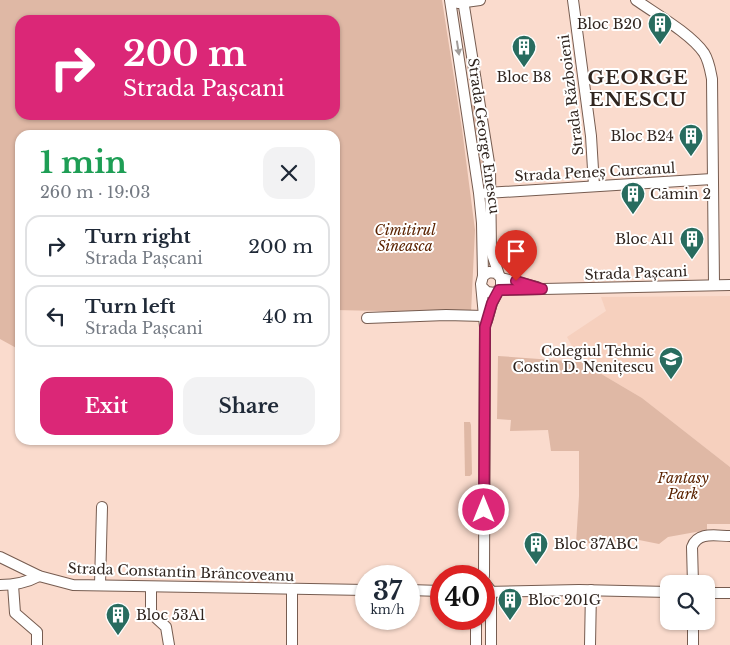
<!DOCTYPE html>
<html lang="en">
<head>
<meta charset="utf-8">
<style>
  body { margin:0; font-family:"Libre Baskerville",serif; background:#f2f2f3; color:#1f2937; height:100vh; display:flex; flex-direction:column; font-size:19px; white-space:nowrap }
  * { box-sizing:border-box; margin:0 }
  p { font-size:16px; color:#747a83 }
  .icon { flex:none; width:28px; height:28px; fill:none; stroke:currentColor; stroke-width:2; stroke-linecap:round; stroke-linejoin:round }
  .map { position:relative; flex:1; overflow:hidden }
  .drawer { position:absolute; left:15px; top:130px; width:325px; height:315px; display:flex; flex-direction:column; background:#fff; border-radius:15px; box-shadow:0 1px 4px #0004 }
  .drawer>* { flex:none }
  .top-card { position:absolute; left:15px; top:15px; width:325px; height:105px; border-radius:15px; box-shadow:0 1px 4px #0004; background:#db2777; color:#fff; overflow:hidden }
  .buttons { position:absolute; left:660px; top:575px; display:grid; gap:10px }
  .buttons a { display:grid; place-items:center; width:55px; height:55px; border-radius:10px; background:#fff; box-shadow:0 1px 4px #0004; font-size:25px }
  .speed { position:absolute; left:355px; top:565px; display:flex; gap:10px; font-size:25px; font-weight:700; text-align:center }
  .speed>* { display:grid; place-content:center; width:65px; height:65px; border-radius:50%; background:#fff; box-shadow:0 1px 4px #0004; line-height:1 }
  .speed small { font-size:12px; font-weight:400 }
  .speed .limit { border:8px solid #d22; background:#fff; color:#111 }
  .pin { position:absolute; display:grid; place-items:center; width:42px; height:42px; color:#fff; margin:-51px -21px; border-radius:50% 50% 50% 0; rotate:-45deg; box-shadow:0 0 5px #0007 }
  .pin .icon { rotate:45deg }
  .me { position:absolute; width:55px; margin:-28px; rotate:0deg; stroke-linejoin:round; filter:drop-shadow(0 0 4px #0008) }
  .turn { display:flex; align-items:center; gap:18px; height:105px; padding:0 25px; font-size:22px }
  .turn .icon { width:65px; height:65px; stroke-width:2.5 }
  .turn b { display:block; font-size:35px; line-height:42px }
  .round { display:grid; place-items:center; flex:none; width:52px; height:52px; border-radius:15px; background:#f2f2f3 }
  .overview { display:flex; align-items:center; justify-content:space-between; height:85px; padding:0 25px }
  h1 { font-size:30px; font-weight:800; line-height:38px; color:#1e9e55 }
  .cta { display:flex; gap:10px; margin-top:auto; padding:10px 25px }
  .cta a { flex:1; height:58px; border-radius:15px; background:#db2777; color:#fff; font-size:20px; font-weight:800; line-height:58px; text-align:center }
  .cta a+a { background:#f2f2f3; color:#1f2937 }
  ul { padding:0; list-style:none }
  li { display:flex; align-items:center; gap:15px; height:62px; margin:0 10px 8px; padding:0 15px; border:2px solid #e0e1e3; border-radius:15px }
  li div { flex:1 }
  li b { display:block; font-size:19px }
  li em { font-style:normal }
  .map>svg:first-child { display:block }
  .built { fill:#f6d0be }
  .green { fill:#dfb8a5; fill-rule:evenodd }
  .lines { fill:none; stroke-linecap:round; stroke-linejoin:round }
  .minor-casing { stroke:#765c50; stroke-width:12 }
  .minor { stroke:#fff; stroke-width:10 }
  .oneway { fill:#a29d9a }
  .route-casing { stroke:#8e194d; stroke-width:12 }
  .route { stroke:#db2777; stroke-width:9 }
  .labels { text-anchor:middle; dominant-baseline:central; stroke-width:4; stroke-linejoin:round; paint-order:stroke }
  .poi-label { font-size:14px; fill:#30251f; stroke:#fff; text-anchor:end }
  .street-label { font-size:14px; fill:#30251f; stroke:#fff }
  .park-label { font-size:14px; font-style:italic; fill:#5b2300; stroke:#fff }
  .district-label { font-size:19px; font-weight:bold; letter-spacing:1px; fill:#30251f; stroke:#fff }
</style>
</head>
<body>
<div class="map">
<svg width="730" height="645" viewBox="0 0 730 645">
  <rect width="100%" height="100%" fill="#fadbcd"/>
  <path class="built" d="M730,296V467L642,398L581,362L567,337L606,311L601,297Z"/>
  <g class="green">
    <path d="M0,0H442L462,129L475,230L471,313L335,310V135H20V350L0,339ZM20,20H335V115H20Z"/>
    <path d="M472,105L474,106L486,179L484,181L482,180L471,106Z"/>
    <path d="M498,356L581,362L642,398L730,467V524H707V530L668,537L659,544L639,540L576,544L579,496V451H551L548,430L510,431L511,420L497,419Z"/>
    <path d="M464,422H470L471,425L472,474L470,476H465Z"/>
  </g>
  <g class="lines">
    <defs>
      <g id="minor">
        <path d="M450,0L479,193L482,223L483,276"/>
        <path d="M463,0L490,169L491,251L499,275"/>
        <path d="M573,0L591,136L594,186"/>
        <path d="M636,0C656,14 691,34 704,53C709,61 710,69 712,79L714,284"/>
        <path d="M458,3L480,0"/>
        <path d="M486,193L712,179"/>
        <path d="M501,278L537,287"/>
        <path d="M482,287L487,292L495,293L501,288V278L496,273L489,272L483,276L481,284L485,327L484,576"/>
        <path d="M499,290L730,285"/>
        <path d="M367,318L446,315L484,316"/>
        <path d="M487,321L492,303L498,291"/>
        <path d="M0,557L39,576L73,585L366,590"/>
        <path d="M484,582L491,591V645"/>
        <path d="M693,584L692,547C698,531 716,536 730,536"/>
        <path d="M0,585C14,585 26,583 39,576"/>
        <path d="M13,585L15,613L37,632V645"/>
        <path d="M100,585L102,507"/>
        <path d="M151,587V611L153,615L166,627L169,645"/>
        <path d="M292,589V645"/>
        <path d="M409,590L441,591"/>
        <path d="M484,592L579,590L669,592"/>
        <path d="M706,593H730"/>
        <path d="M693,621V645"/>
        <path d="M476,645V619"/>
        <path d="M590,645L591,590"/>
      </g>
    </defs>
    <use href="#minor" class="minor-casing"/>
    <use href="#minor" class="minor"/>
  </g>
  <defs><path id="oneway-solid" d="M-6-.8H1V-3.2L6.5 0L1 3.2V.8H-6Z" transform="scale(1.25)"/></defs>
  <use class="oneway" href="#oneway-solid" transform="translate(458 48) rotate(81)"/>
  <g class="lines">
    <defs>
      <path id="route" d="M484,510L485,327L492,303L499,290L542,289L516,281"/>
    </defs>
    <use href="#route" class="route-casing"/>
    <use href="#route" class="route"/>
  </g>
  <defs>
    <symbol id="building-pin" viewBox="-11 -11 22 30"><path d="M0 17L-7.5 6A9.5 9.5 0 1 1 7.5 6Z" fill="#286c5f" stroke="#fff"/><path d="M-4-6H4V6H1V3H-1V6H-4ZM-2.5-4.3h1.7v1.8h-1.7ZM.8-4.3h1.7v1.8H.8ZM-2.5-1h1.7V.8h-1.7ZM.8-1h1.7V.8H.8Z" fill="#fff"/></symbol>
    <symbol id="school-pin" viewBox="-11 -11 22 30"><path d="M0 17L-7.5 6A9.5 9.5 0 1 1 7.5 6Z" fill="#286c5f" stroke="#fff"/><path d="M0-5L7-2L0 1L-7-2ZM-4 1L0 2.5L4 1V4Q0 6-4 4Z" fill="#fff"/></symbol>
  </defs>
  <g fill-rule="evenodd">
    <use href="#building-pin" x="646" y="10" width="28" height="38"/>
    <use href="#building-pin" x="510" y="33" width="28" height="38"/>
    <use href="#building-pin" x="677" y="122" width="28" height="38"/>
    <use href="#building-pin" x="619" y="180" width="28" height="38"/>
    <use href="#building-pin" x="678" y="225" width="28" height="38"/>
    <use href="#school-pin" x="657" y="345" width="28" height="38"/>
    <use href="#building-pin" x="522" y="530" width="28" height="38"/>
    <use href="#building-pin" x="496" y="586" width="28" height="38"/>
    <use href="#building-pin" x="104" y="601" width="28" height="38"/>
  </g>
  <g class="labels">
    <g class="poi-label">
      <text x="642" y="24">Bloc B20</text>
      <text x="524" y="77" text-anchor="middle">Bloc B8</text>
      <text x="674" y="136">Bloc B24</text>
      <text x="650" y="194" text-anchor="start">Cămin 2</text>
      <text x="674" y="239">Bloc A11</text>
      <text x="654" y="351">Colegiul Tehnic<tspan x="654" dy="16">Costin D. Nenițescu</tspan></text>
      <text x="554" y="544" text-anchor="start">Bloc 37ABC</text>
      <text x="528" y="600" text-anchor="start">Bloc 201G</text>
      <text x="136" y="615" text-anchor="start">Bloc 53A1</text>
    </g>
    <g class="street-label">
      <text transform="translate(571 95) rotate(-97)">Strada Războieni</text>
      <text transform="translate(484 136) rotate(82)">Strada George Enescu</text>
      <text transform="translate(595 172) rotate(-3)">Strada Peneș Curcanul</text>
      <text transform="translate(636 273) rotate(-2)">Strada Pașcani</text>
      <text transform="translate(181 572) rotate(2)">Strada Constantin Brâncoveanu</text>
    </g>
    <g class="park-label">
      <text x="405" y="230">Cimitirul<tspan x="405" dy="16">Sineasca</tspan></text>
      <text x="683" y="478">Fantasy<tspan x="683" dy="16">Park</tspan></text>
    </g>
    <g class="district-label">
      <text x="638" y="77">GEORGE<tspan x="638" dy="22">ENESCU</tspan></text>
    </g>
  </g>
</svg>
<div class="buttons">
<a><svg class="icon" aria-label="search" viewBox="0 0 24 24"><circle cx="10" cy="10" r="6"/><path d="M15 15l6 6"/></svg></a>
</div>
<div class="speed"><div>37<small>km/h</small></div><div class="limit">40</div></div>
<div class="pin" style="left:516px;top:281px;background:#d93025"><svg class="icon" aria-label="arrive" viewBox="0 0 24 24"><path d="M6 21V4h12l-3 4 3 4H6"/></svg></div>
<svg class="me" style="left:484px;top:510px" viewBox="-20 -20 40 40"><circle r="17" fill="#db2777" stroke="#fff" stroke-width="3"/><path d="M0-11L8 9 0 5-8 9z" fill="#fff"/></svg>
<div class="top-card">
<div class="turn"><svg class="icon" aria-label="right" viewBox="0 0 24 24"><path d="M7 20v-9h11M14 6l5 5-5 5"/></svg><div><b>200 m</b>Strada Pașcani</div></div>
</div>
<section class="drawer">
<div class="overview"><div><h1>1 min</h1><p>260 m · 19:03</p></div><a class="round"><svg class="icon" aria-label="close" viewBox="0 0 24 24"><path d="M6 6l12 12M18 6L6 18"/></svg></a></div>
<ul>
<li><svg class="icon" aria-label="right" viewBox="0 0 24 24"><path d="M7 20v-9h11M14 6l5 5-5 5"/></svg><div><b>Turn right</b><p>Strada Pașcani</p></div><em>200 m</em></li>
<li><svg class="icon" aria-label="left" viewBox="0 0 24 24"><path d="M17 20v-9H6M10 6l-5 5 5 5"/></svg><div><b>Turn left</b><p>Strada Pașcani</p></div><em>40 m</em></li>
</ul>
<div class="cta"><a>Exit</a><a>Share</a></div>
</section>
</div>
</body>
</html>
